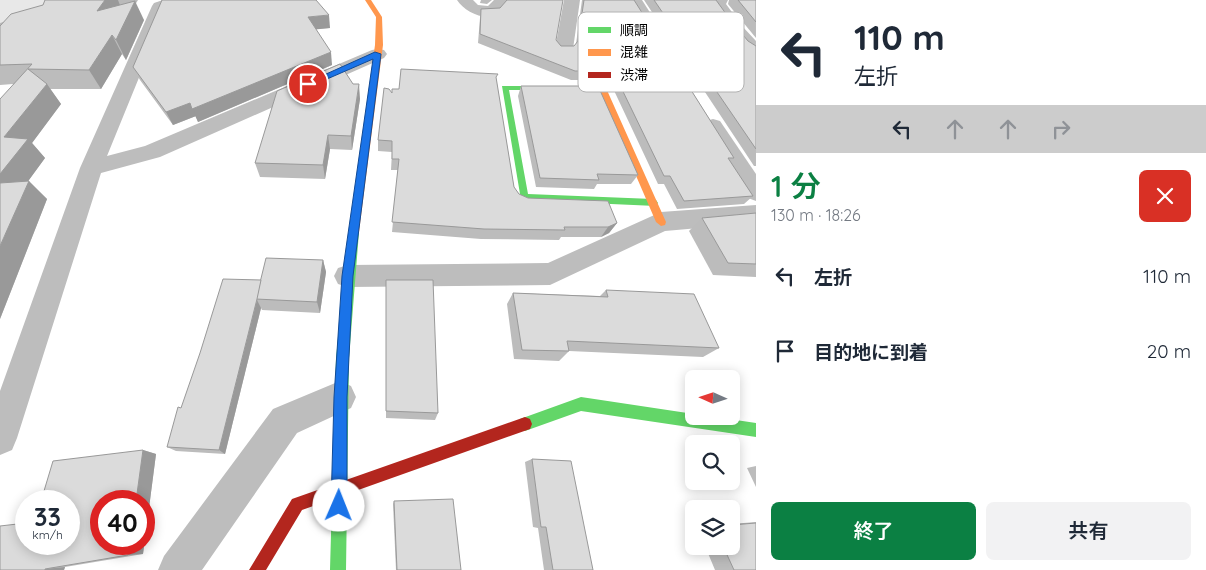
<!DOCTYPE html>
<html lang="ja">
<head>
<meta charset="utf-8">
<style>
  body { margin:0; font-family:Quicksand,"Noto Sans JP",sans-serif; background:#f2f2f3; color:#1f2937; height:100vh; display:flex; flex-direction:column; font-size:19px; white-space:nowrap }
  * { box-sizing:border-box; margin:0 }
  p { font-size:16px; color:#747a83 }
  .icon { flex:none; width:28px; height:28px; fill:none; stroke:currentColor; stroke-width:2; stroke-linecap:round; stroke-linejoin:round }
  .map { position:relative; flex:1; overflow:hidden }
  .drawer { display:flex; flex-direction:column; background:#fff; width:450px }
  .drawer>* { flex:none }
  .guide { background:#fff; color:#1f2937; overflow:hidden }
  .needle { width:32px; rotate:273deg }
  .controls { position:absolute; left:685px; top:370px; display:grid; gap:10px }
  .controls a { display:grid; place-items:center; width:55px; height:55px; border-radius:8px; background:#fff; box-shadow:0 2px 12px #0003; font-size:25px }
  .speed { position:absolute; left:15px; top:490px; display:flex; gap:10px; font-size:25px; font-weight:700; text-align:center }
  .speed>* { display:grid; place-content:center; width:65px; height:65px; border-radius:50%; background:#fff; box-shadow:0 2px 12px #0003; line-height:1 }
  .speed small { font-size:12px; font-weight:400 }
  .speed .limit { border:8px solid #d22; background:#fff; color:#111 }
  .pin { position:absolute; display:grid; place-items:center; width:42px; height:42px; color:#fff; margin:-21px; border:2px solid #fff; border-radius:50%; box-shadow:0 1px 5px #0007 }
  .me { position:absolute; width:55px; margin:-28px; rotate:1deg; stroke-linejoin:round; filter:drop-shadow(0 0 4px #0008) }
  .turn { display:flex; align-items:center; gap:18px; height:105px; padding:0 15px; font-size:22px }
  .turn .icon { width:65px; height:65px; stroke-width:2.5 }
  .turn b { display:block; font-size:35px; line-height:42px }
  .lanes { display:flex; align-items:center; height:48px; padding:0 15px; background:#0003; justify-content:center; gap:25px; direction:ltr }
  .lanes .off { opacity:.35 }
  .round { display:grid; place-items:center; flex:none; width:52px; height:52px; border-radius:8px; background:#f2f2f3 }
  .overview { display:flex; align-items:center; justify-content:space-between; height:85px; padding:0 15px }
  h1 { font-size:30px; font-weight:600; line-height:38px; color:#0b8043 }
  .button { display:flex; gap:10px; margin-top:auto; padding:10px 15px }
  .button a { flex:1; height:58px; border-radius:8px; background:#0b8043; color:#fff; font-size:20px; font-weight:600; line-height:58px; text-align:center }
  .button a+a { background:#f2f2f3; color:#1f2937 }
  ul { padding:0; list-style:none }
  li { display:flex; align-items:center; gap:15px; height:75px; padding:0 15px }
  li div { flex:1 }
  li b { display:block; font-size:19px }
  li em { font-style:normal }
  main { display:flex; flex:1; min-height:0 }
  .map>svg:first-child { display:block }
  .green { fill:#e8e8e8 }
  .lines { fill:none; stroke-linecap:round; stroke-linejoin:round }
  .river { fill:#bababa; fill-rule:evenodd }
  .street { fill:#bdbdbd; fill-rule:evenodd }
  .fast { fill:#63d668; fill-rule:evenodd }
  .slow { fill:#ff974d; fill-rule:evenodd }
  .jam { fill:#b3261e; fill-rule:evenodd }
  .wall { fill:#bcbcbc }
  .shaded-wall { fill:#999 }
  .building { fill:#dbdbdb; stroke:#999 }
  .route { fill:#1a73e8; stroke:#114b97 }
  .key { fill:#fff; stroke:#b2b2b2; stroke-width:1 }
  .key-label { font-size:14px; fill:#000 }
</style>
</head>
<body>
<main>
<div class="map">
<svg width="756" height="570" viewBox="0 0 756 570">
  <rect width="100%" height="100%" fill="#fff"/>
  <path class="green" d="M0,0H116L0,51Z"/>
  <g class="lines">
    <path class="river" d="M77,0H138L133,8L0,52V23Z"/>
    <g class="street">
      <path d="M163,0H186L183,3L167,9L107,156L145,146L372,50L378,49L384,50L387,54L384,58L160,157L101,173L17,438L12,450L0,455V391L80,168L152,6L154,3Z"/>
      <path d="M457,0H473L478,5L488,6L494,0H511C507,5 502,12 497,15C483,21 464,11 457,0Z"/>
      <path d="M564,0H580L573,49L570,53L564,54L558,53L555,49Z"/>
      <path d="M626,0H642L679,58L676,62L670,63L664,62Z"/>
      <path d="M712,0H728L726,4L742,26L756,41V56C739,52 720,19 710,4Z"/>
      <path d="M713,119L720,121L756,174V201L748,198L703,126L706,121Z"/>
      <path d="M756,205V223L665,231L550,285L348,287L338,284L334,276L338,268L348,265L548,263L661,212Z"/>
      <path d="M340,381L351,386L356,397L351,408L297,433L202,570H158L164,556L273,409Z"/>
    </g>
    <g class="fast">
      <path d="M502,86H595L599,88L595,90H509L528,194L653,199L656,200L658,203L656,206L521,200Z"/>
      <path d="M354,228L359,232L349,358L346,570H330L336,358L349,232Z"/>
      <path d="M581,397L694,414V416H709L756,423V437L581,411L525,431L520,429L518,424L520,419Z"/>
    </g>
    <g class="slow">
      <path d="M365,0H371L382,17L383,45L359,232L354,236L349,232L375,45L376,17Z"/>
      <path d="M592,86H602L606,88L666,222L665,225L661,226L656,222L599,90H592Z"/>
    </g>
    <path class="jam" d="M525,417L530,419L532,424L530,429L302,510L266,570H249L292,499Z"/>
  </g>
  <g class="wall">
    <path d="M45,0H118L120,5L144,20L126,60L122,54L101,89H50L61,104L32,143L45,158L28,181L47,199L0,319L13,84L0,85V26L43,5Z"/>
    <path d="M164,0L330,28L316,29L332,65L198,122L196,116L173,125L140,80L133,67Z"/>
    <path d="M481,0H492L487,4L480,3Z"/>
    <path d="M582,0H634L734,158L731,161L753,196L744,204L677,209L664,184H658L610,82L602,80H571L478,43L480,18L481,9L500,8L556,40L561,46H574L576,44Z"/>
    <path d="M644,0H716L729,18L748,41L756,46V166H754Z"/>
    <path d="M729,0H756V38L728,4Z"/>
    <path d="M496,79L514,187L519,194L528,198L617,223L609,233L601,237H561L559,240L481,239L392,232L398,170H391L392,152L378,151V140L392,93L399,89Z"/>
    <path d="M521,86L638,175L631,184H597L594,189L536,187L518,96Z"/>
    <path d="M360,99L352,150L330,149L325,179L260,177L255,163Z"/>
    <path d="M756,213V277L713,275L689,231L702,218Z"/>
    <path d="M323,260L326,272L320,313L262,310L261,308L225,454L176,451L167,447L261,280Z"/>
    <path d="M386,280L438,413L435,420L386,418Z"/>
    <path d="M606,290L719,348L703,357L569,351L559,361L514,359L507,304L513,293L600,296Z"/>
    <path d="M143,450L156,454L143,554L65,567L64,570H0L26,544Z"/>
    <path d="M532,459L593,570H544L538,528L533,527L525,462Z"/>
    <path d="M756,466V487L747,468Z"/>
    <path d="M394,501L461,570H396L393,504Z"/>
    <path d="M756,522V570H715L705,546H731V524Z"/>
  </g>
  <g class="shaded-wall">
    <path d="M105,0H118L121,8L97,11Z"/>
    <path d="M135,1L144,20L126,60L116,40Z"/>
    <path d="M329,15L330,28L310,30L308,17Z"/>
    <path d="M112,35L122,54L101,89L89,70Z"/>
    <path d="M331,52L332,65L198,122L192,109Z"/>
    <path d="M47,84L61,104L32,143L45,158L13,202L0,190V174L4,137Z"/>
    <path d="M359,84L360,99L352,150L351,136Z"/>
    <path d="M190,103L196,116L173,125L166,112Z"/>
    <path d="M328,135L330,149L325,179L323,165Z"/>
    <path d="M29,181L47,199L0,319V246Z"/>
    <path d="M617,223L609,233L601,237L608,227Z"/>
    <path d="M323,260L326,272L320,313L317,302Z"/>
    <path d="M257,300L261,308L225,454L219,450Z"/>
    <path d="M143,450L156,454L143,554L128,555L130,544H144V501H136Z"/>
    <path d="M65,567L64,570H45V569Z"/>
  </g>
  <g class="building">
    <path d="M45,0H105L97,11L135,1L116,40L112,35L89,70L28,69L47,84L4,137L28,139L0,174V99L32,64L0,65V26L11,14L43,5Z"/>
    <path d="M162,0H316L329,15L308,17L331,52L192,109L190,103L166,112L133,67Z"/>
    <path d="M507,0H563L556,40L561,46H574L578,41L584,0H634L734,158H728L753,196L684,201L670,176H664L614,73L606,71H575L480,34L481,9L500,8Z"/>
    <path d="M654,0H716L729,18L748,41L756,46V149Z"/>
    <path d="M738,0H756V22Z"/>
    <path d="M340,64L353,84H359L351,136L328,135L323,165L255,163L277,91Z"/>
    <path d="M401,69L498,74L496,77L514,187L519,194L528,198L608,201L617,223L608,227H564L565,230L484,229L392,222L399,159H392V141L378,140L384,88L389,89L392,93V89H399Z"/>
    <path d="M521,86H598L638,175L597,174L599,180L540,178Z"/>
    <path d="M29,181L0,246V183Z"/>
    <path d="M756,213V264L728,263L702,218Z"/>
    <path d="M266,258L323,260L317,302L256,299Z"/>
    <path d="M223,279L261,280L257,299L219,450L167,447L178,407L181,408L200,353Z"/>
    <path d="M386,280H433L438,413L386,411Z"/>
    <path d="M606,290L694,294L719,348L567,341L569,351L522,350L513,293L608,297Z"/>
    <path d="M143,450L136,501H101V544H130L128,555L45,569V570H0V526L26,523V544H69V501H41L53,461Z"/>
    <path d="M532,459L571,461L593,570H553L546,527H541Z"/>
    <path d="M453,499L461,570H397L394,501Z"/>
    <path d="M756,523V570H734L723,546H731V525Z"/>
  </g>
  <path class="route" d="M375,52L381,54L353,276L347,397V506L344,511L339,513L334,511L331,506L334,397L342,276L373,59L311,86L304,84Z"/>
  <rect x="578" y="12" width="166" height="80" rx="8" class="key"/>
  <rect x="588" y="27" width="23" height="6" fill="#63d668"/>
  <rect x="588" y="49" width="23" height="7" fill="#ff974d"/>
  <rect x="588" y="72" width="23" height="6" fill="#b3261e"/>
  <g class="key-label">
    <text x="620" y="35">順調</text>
    <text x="620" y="57">混雑</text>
    <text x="620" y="80">渋滞</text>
  </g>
</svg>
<div class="controls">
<a><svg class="needle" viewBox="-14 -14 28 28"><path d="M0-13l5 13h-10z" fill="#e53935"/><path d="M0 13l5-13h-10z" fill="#747a83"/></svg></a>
<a><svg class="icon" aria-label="search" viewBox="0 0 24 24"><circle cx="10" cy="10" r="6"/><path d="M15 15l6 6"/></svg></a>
<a><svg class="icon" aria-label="layers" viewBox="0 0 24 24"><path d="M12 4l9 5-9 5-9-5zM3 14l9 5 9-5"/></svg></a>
</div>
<div class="speed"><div>33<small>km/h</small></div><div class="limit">40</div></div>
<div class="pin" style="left:308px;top:84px;background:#d93025"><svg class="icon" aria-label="arrive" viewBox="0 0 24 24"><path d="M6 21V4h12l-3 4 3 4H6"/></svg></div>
<svg class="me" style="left:339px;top:506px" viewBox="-20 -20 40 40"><circle r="19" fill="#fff"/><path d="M0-13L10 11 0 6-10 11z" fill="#1a73e8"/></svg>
</div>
<section class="drawer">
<div class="guide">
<div class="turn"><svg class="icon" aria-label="left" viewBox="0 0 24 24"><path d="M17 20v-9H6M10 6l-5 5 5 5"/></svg><div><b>110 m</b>左折</div></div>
<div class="lanes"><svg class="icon" aria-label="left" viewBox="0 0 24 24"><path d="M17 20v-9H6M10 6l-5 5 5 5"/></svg><svg class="icon off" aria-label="ahead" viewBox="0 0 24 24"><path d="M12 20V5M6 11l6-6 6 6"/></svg><svg class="icon off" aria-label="ahead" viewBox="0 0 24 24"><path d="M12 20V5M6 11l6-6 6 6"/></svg><svg class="icon off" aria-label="right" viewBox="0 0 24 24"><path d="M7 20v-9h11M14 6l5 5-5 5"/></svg></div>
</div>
<div class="overview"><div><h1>1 分</h1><p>130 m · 18:26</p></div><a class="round" style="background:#d93025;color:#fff"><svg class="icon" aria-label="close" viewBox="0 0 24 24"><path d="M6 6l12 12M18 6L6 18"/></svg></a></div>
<ul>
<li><svg class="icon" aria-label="left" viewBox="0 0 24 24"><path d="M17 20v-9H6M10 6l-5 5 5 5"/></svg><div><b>左折</b></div><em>110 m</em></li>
<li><svg class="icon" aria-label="arrive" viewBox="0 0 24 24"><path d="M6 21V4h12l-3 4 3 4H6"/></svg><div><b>目的地に到着</b></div><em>20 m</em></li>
</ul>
<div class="button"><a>終了</a><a>共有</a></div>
</section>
</main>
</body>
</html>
